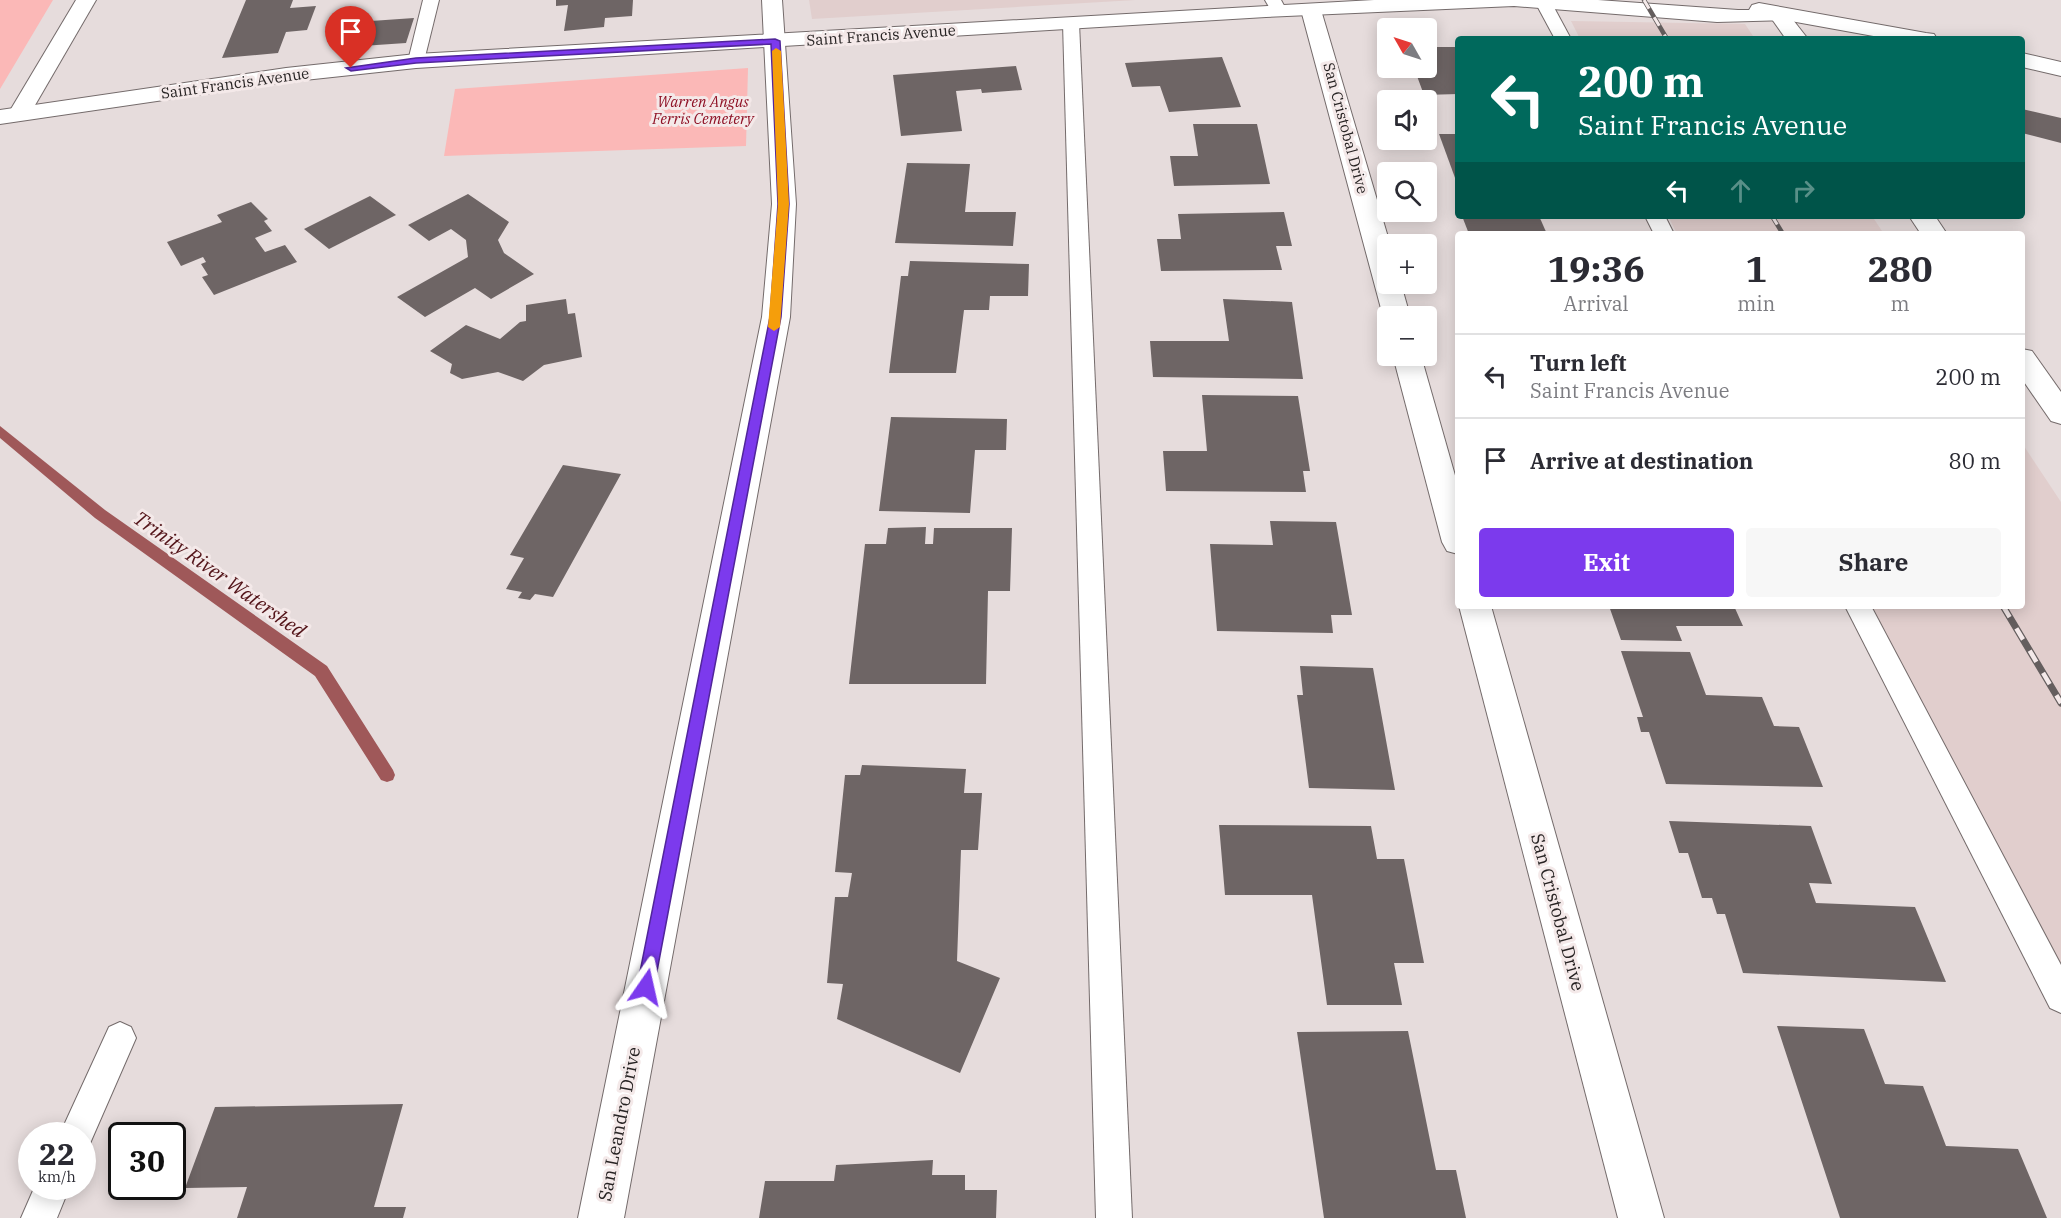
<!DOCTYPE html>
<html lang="en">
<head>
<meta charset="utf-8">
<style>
  body { margin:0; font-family:"IBM Plex Serif",serif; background:#f7f7f7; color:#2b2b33; height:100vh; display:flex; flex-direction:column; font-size:22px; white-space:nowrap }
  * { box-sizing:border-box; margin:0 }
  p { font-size:20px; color:#7c7c81 }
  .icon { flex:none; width:33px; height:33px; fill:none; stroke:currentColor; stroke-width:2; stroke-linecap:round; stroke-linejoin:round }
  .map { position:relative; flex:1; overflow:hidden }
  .side { position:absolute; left:1455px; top:231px; width:570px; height:378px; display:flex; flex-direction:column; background:#fff; border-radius:6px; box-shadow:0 3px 15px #0003 }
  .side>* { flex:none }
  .hud { position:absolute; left:1455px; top:36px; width:570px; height:183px; border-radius:6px; box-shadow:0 3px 15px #0003; background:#00695c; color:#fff; overflow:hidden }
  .needle { width:39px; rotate:309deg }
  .fabs { position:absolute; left:1377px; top:18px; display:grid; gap:12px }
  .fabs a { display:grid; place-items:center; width:60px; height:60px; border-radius:6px; background:#fff; box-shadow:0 3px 15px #0003; font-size:30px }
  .speed { position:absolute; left:18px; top:1122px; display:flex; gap:12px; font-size:30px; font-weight:700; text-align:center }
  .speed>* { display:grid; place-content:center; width:78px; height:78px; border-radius:50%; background:#fff; box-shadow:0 3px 15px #0003; line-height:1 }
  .speed small { font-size:15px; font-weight:400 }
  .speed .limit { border:3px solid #111; border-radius:9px; background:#fff; color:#111 }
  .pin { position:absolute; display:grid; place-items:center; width:51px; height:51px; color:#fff; margin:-62px -26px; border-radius:50% 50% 50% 0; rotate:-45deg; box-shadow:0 0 6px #0007 }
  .pin .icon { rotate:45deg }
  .me { position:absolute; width:66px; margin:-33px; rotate:11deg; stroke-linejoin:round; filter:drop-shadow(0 0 4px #0008) }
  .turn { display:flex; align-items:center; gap:21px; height:126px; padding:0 24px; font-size:27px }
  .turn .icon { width:78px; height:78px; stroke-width:2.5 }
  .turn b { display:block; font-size:42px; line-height:51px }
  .lanes { display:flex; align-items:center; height:57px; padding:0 24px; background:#0003; justify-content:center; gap:30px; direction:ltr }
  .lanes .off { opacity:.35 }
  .eta { display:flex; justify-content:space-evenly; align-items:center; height:102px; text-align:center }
  .eta b { font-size:36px; font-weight:700; line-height:42px }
  .action { display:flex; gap:12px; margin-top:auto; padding:12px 24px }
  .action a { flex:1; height:69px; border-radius:6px; background:#7c3aed; color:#fff; font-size:24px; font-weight:700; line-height:69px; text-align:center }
  .action a+a { background:#f7f7f7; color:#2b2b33 }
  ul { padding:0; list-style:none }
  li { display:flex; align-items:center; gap:18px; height:84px; padding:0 24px; border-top:2px solid #e1e1e2 }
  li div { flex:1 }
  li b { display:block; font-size:22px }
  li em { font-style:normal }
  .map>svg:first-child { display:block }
  .built { fill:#e1cecd }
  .green { fill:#fbb8b7 }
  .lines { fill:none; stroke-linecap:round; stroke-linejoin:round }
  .stream { fill:#9f5859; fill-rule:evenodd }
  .building { fill:#6e6565 }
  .lane-casing { stroke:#746b6b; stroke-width:2 }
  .street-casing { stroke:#746b6b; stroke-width:2 }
  .secondary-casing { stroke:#746b6b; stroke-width:2 }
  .lane { fill:#fff; fill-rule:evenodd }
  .street { fill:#fff; fill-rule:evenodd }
  .secondary { fill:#fff; fill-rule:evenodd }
  .rail-far1-casing { stroke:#645e5e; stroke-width:4.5 }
  .rail-casing { stroke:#645e5e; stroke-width:7 }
  .rail-far1 { stroke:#f4e9e9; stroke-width:3; stroke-dasharray:10; stroke-linecap:butt }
  .rail { stroke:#f4e9e9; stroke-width:4.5; stroke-dasharray:13; stroke-linecap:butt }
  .route { fill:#7c3aed; stroke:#51269a; stroke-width:1.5 }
  .slow { fill:#f59e0b }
  .labels { text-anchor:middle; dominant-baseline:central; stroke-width:6; stroke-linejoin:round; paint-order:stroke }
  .far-street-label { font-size:15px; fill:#272323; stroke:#f4e9e9 }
  .far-park-label { font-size:15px; font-style:italic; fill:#8f1226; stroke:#f4e9e9 }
  .street-label { font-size:18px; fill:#272323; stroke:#f4e9e9 }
  .water-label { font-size:20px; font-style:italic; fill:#531419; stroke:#f4e9e9 }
</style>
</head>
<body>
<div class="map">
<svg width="2061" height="1218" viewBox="0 0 2061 1218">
  <rect width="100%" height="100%" fill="#e6dcdc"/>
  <g class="built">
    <path d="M809,0H1136L812,19Z"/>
    <path d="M1571,21L1745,24L1755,39H1580Z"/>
    <path d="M1668,216H1872L1884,234H1677Z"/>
    <path d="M2022,443L2061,502V1003L1863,606H2022Z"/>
  </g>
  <g class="green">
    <path d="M0,0H53L0,89Z"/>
    <path d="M748,68L746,146L444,156L455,89Z"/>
  </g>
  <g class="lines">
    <path class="stream" d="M0,426L105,510L327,666L393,770L395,775L393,780L387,782L381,780L315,676L95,518L0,438Z"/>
  </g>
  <g class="building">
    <path d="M246,0H293L290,8L316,6L307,30L286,32L278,53L222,58Z"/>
    <path d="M556,0H633L632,16L605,18L604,27L564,31L568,5L556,6Z"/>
    <path d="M414,18L406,43L362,46L371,21Z"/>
    <path d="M1426,47H1458V94L1424,95L1414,68H1426Z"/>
    <path d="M1222,57L1241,107L1169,112L1160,86L1132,87L1125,63Z"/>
    <path d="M1016,66L1022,90L982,93L981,89L956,91L962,131L901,136L893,75Z"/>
    <path d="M2022,109L2061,118V143L2022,133Z"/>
    <path d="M1193,124H1257L1270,184L1174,186L1170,156H1198Z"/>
    <path d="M1439,134H1458V186Z"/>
    <path d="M907,163L970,164L965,212H1016L1013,246L895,243Z"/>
    <path d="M468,194L509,222L498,240L504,253L534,274L491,299L475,288L425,317L397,297L468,257L466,240L451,229L429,241L408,225Z"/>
    <path d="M370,196L396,215L329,249L304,229Z"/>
    <path d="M251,202L268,219L264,221L272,231L255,238L265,252L285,245L297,262L214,295L202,277L208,275L201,264L206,262L203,257L181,266L167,242L222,222L217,215Z"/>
    <path d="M1284,212L1292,246H1276L1282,270L1161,271L1157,239H1181L1178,214Z"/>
    <path d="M1462,216H1539L1547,234H1469Z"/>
    <path d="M910,261L1029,264L1028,296H990L989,310H964L956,373H889L901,276H908Z"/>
    <path d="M566,299L568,314L575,313L582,357L544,365L523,381L498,372L462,379L450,373L452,364L430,351L466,325L500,339L520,322L526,321V305Z"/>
    <path d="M1223,299L1292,302L1303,379L1153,377L1150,341H1229Z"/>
    <path d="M1202,395L1298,396L1310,471H1303L1306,492L1166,491L1163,451H1207Z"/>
    <path d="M891,417L1007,419L1006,450H975L970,513L879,511Z"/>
    <path d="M563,465L621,474L553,597L535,594L530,600L518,598L522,592L506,589L524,558L510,555Z"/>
    <path d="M1270,521L1336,522L1352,615H1331L1333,633L1217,631L1210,544L1273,545Z"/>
    <path d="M926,527L925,544H933L934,528H1012L1010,591H988L986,684H849L865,544H886L888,528Z"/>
    <path d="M1609,606H1734L1743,626H1676L1682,641L1621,640Z"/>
    <path d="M1621,651L1690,652L1706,695L1762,697L1774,726L1799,727L1823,787L1666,784L1649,732H1641L1637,717H1643Z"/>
    <path d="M1300,666L1373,668L1395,790L1309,788L1297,695H1303Z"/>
    <path d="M862,765L966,769L964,793H982L978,850H961L957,961L1000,978L960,1073L837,1019L843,984L827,983L835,897H848L852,873L835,872L845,775H860Z"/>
    <path d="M1669,821L1811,826L1832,884L1809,883L1816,903L1915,907L1946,982L1743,973L1725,914H1717L1712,898H1702L1688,853H1679Z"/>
    <path d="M1219,825L1371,826L1377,859H1404L1424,963H1394L1402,1005H1327L1312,895H1225Z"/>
    <path d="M1777,1026L1864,1029L1885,1084L1923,1086L1946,1146L2018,1149L2047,1218H1840Z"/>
    <path d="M1408,1031L1436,1170H1456L1466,1218H1324L1297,1032Z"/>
    <path d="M403,1104L374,1207H406L403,1218H237L247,1187L185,1188L215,1107Z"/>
    <path d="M933,1160L932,1175H965V1190H997L996,1218H759L765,1181H834L836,1165Z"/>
  </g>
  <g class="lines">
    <defs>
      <g id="lane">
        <path d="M423,0H439L424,61L416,66L408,61Z"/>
        <path d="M1265,0H1281L1287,11L1285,14H1273Z"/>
        <path d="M1534,0H1550L1571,39H1555Z"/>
        <path d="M1071,18L1079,23L1132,1218H1096L1063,23Z"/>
        <path d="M1645,216H1665L1674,234H1654Z"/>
        <path d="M1845,606H1871L2061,965V1013L2050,1008Z"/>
        <path d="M120,1022L131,1027L136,1038L88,1148L82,1150V1136H59L109,1027Z"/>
        <path d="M35,1186H70L57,1218H21Z"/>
      </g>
      <g id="street">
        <path d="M76,0H96L27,119H11L8,114Z"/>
        <path d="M762,0H782L796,204L790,317L624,1218H578L762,317L772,204Z"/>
        <path d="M1311,4L1318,6L1321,10L1390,244H1388V284H1401L1410,316H1388V322L1383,316L1301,10L1304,6Z"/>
        <path d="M1779,9L1786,11L1808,39H1786L1769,15L1772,11Z"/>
        <path d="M1909,216H1935L1947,234H1921Z"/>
        <path d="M2022,349L2032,351L2061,392V424L2051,421L2022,379Z"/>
        <path d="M1393,356H1421L1458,486V554L1447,551L1442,542Z"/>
        <path d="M1459,606H1491L1664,1218H1618Z"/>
      </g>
      <g id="secondary">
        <path d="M1374,0H1598L1738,10H1749L1752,5L1759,3L1926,33L1934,34L1937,39H1890L1785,20L1717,22L1514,6L1266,17L416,68L286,82L0,124V110L286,68L416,54Z"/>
        <path d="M2022,53L2061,62V76L2022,67Z"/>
      </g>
    </defs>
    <use href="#lane" class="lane-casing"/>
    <use href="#street" class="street-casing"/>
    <use href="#secondary" class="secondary-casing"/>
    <use href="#lane" class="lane"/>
    <use href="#street" class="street"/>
    <use href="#secondary" class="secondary"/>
    <defs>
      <g id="rail-far1">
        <path d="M1644,0L1667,39"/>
        <path d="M1772,216L1783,234"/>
      </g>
      <path id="rail" d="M2003,606L2061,703"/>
    </defs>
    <use href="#rail-far1" class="rail-far1-casing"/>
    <use href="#rail" class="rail-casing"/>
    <use href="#rail-far1" class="rail-far1"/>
    <use href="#rail" class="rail"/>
  </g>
  <path class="route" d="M775,39L780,41L789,204L781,317L654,987L652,993L646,995L640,993L637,987L770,317L778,204L771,44L416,63L351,71L346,68L416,58Z"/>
  <path class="slow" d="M776,48L781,51L789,204L780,327L774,331L768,327L778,204L772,51Z"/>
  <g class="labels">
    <g class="far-street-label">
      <text transform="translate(881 35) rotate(-4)">Saint Francis Avenue</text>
      <text transform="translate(235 83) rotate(-8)">Saint Francis Avenue</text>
      <text transform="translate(1346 128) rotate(75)">San Cristobal Drive</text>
    </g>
    <g class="far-park-label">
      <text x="703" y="101">Warren Angus<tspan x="703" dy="17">Ferris Cemetery</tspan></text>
    </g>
    <g class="street-label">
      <text transform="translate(1558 912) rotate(75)">San Cristobal Drive</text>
      <text transform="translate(619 1124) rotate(-79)">San Leandro Drive</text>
    </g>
    <g class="water-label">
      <text transform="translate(220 574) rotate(35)">Trinity River Watershed</text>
    </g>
  </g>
</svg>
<div class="fabs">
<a><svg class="needle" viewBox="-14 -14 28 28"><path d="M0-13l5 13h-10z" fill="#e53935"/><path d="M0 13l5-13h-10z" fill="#7c7c81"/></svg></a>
<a><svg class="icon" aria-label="sound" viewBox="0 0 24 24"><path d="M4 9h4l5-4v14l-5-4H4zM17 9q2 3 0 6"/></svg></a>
<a><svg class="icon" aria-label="search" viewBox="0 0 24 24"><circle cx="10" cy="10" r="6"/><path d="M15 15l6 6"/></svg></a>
<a>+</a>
<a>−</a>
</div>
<div class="speed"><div>22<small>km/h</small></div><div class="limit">30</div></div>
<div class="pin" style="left:351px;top:68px;background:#d93025"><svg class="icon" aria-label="arrive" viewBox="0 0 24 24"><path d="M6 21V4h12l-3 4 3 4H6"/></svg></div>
<svg class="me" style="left:646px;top:987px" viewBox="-20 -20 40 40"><path d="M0-17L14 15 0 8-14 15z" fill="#7c3aed" stroke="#fff" stroke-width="4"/></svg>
<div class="hud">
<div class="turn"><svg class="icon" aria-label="left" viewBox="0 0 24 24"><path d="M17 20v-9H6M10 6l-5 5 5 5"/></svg><div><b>200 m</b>Saint Francis Avenue</div></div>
<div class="lanes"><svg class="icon" aria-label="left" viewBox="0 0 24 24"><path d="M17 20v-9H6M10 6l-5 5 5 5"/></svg><svg class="icon off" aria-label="ahead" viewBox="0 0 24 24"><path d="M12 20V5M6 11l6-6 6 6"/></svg><svg class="icon off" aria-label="right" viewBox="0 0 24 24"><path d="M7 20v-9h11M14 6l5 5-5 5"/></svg></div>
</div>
<section class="side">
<div class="eta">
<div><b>19:36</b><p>Arrival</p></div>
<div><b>1</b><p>min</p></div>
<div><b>280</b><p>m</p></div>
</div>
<ul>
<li><svg class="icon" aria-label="left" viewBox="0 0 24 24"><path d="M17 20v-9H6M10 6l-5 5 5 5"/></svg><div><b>Turn left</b><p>Saint Francis Avenue</p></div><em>200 m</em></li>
<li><svg class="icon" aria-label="arrive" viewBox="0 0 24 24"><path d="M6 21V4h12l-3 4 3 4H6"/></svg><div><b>Arrive at destination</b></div><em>80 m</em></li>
</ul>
<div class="action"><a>Exit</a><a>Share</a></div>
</section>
</div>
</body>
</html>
